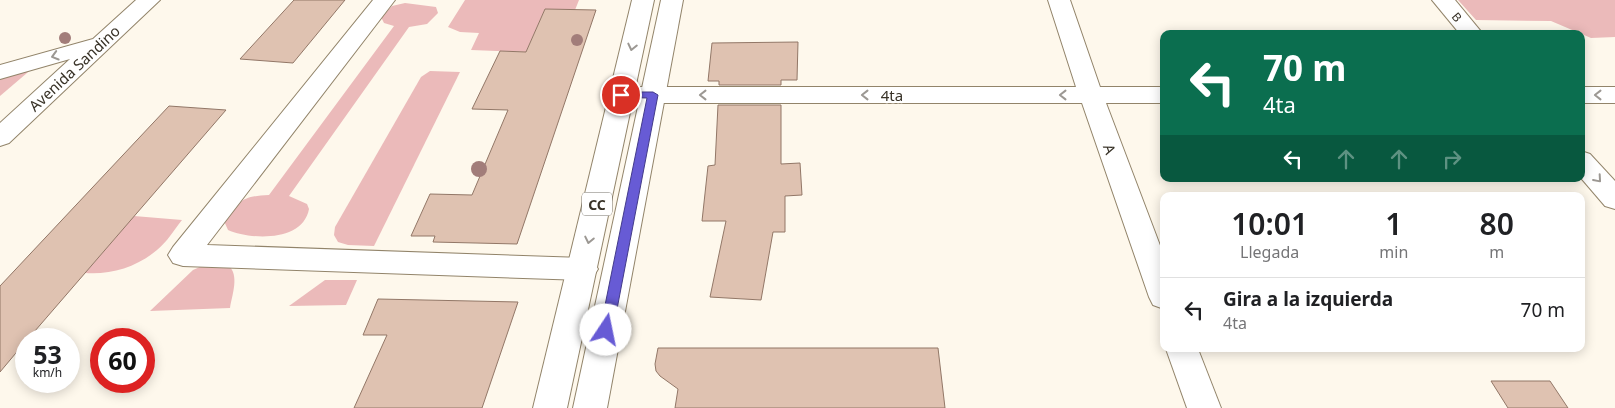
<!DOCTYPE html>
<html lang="es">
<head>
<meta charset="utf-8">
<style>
  body { margin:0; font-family:"Noto Sans",sans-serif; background:#f6f6f6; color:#202124; height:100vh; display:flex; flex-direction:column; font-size:19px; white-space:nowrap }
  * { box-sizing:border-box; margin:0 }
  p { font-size:16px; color:#757577 }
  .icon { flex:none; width:28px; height:28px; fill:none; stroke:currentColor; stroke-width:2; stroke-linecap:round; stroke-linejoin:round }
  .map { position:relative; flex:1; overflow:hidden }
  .side { position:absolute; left:1160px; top:192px; width:425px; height:160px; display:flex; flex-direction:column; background:#fff; border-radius:10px; box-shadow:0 2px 12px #0003 }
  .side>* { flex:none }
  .banner { position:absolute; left:1160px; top:30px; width:425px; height:152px; border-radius:10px; box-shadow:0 2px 12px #0003; background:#0b6e4f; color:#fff; overflow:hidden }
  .speed { position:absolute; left:15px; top:328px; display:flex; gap:10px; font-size:25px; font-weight:700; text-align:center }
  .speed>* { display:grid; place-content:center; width:65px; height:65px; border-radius:50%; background:#fff; box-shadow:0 2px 12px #0003; line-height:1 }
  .speed small { font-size:12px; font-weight:400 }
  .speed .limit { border:8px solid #d22; background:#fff; color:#111 }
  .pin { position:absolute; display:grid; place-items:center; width:42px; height:42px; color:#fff; margin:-21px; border:2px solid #fff; border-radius:50%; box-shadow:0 1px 5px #0007 }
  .me { position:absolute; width:55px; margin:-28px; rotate:11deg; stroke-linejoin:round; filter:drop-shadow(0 0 4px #0008) }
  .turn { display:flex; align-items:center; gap:18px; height:105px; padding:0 20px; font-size:22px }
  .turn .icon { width:65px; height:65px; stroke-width:2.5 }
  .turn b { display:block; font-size:35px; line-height:42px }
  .lanes { display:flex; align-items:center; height:48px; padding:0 20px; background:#0003; justify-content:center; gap:25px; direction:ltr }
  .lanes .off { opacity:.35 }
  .eta { display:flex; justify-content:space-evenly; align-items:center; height:85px; text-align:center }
  .eta b { font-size:30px; font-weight:600; line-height:35px }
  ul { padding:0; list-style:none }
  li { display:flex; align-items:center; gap:15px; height:65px; padding:0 20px; border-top:1px solid #e0e0e0 }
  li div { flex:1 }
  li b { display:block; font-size:19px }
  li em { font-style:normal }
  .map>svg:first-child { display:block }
  .green { fill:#ebbaba }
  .building { fill:#dfc2b1; stroke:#927767 }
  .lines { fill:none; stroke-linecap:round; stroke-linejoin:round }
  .minor-casing { stroke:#92846a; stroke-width:2 }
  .major-casing { stroke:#92846a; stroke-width:2 }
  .minor { fill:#fff; fill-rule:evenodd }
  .major { fill:#fff; fill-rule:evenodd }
  .tree { fill:#a27d7a }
  .oneway { stroke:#9c9893 }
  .route { fill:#675bd5; stroke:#433b8a }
  .labels { text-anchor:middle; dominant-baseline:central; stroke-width:4.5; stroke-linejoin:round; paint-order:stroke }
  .far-street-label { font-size:12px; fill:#383227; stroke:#fff }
  .shield { fill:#fff; stroke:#747068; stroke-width:1 }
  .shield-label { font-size:14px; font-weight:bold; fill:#383227 }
  .street-label { font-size:15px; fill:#383227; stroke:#fff }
</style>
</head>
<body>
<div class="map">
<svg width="1615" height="408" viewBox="0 0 1615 408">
  <rect width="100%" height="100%" fill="#fef8ec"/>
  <g class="green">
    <path d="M465,0H579L575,10L545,9L526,52L471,50L479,33L460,32L448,27Z"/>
    <path d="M1458,0H1615V37L1591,38L1551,21L1476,20Z"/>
    <path d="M405,3L436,7L438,13L427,24L409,27L289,196L307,204L309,209C303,242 251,240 228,230L224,221C238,201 243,196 269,195L394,26L384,23L381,17L392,6Z"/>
    <path d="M34,67L0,96V78Z"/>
    <path d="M430,71L460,72L374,246L348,245L338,242L334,235L335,227L421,77Z"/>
    <path d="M134,216L182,220C174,230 167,242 157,250C137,267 111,275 85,273Z"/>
    <path d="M228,265C240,275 232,295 230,308L150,311L193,270L202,266Z"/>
    <path d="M325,280H357L346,305L289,306Z"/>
  </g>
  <g class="building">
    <path d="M294,0H345L293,63L240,59Z"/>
    <path d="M545,9L596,10L517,244L433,242L435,236H411L430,194L472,195L508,110L472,109L500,51L526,52Z"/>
    <path d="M798,42L797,80H781V85H719V81H708L712,43Z"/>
    <path d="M718,105H781V164L800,163L802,195L785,196V232H773L761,300L710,297L726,221H702L708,166L715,165Z"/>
    <path d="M169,106L226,110L28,339H26V341L0,372V286Z"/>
    <path d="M378,299L518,302L482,408H354L387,335H363Z"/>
    <path d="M658,348H938L945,408H675L678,389L660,376L656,371L655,364Z"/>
    <path d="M1491,381H1550L1568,408H1508Z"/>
  </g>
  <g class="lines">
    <defs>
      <g id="minor">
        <path d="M136,0H160L9,143L0,146V123L70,59L0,79V65L93,39Z"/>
        <path d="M373,0H395L207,245L583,258L593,261L598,269L593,277L583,280L183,266L173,263L168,255L173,247Z"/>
        <path d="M1048,0H1070L1100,87H1164V103H1106L1164,256V309L1153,305L1149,297L1082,103H621L612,100L609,95L612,90L621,87H1076Z"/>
        <path d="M1432,0H1455L1483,34H1460Z"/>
        <rect x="1581" y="87" width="34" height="16"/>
        <path d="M1581,151L1590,154L1615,181V209L1605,206L1581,178Z"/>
        <path d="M1166,349H1198L1221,408H1187Z"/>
      </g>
      <g id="major">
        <path d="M632,0H654L567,408H533Z"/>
        <path d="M661,0H683L607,408H573Z"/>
      </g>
    </defs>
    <use href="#minor" class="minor-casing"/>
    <use href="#major" class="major-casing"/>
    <use href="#minor" class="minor"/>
    <use href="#major" class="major"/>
  </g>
  <g class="tree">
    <circle cx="65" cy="38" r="6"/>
    <circle cx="577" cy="40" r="6"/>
    <circle cx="479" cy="169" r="8"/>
  </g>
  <defs><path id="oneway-chevron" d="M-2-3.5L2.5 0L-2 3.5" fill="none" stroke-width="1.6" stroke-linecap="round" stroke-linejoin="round" transform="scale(1.25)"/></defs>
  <g class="oneway">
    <use href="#oneway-chevron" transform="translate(632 47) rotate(103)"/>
    <use href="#oneway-chevron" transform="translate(55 56) rotate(164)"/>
    <use href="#oneway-chevron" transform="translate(703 95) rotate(-180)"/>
    <use href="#oneway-chevron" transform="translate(865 95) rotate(-180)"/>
    <use href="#oneway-chevron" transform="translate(1063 95) rotate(-180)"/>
    <use href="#oneway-chevron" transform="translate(1598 95) rotate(-180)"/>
    <use href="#oneway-chevron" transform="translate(1598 179) rotate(49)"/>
    <use href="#oneway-chevron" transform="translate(589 240) rotate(102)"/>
  </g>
  <path class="route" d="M621,92H653L658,95L613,330L611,333L606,335L602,333L600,330L647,98L618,97L616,95Z"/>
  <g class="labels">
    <g class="far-street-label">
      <text transform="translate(1457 17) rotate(49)">B</text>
    </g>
    <rect class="shield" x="582" y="192.5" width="30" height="23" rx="4"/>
    <g class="shield-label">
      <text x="597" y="204">CC</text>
    </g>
    <g class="street-label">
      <text transform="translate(74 68) rotate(-43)">Avenida Sandino</text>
      <text x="892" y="95">4ta</text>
      <text transform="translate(1110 149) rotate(70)">A</text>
    </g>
  </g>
</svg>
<div class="speed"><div>53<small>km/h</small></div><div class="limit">60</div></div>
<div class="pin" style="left:621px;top:95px;background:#d93025"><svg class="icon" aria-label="arrive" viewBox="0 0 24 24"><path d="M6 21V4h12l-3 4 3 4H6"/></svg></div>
<svg class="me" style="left:606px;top:330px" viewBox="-20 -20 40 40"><circle r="19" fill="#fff"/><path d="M0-13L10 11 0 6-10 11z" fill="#675bd5"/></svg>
<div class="banner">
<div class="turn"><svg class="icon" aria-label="left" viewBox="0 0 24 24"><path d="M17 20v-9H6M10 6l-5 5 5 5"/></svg><div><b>70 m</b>4ta</div></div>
<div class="lanes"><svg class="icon" aria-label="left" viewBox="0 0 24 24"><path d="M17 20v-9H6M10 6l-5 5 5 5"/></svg><svg class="icon off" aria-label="ahead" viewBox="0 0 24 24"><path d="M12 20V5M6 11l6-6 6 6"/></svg><svg class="icon off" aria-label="ahead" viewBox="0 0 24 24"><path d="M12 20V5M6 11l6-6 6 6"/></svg><svg class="icon off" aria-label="right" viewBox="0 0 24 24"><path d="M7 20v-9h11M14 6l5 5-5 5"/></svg></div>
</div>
<section class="side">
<div class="eta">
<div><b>10:01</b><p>Llegada</p></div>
<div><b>1</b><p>min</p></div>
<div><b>80</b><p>m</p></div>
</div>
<ul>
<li><svg class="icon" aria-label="left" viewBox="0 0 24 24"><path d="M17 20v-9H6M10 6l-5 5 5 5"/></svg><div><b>Gira a la izquierda</b><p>4ta</p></div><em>70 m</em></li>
</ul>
</section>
</div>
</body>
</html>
